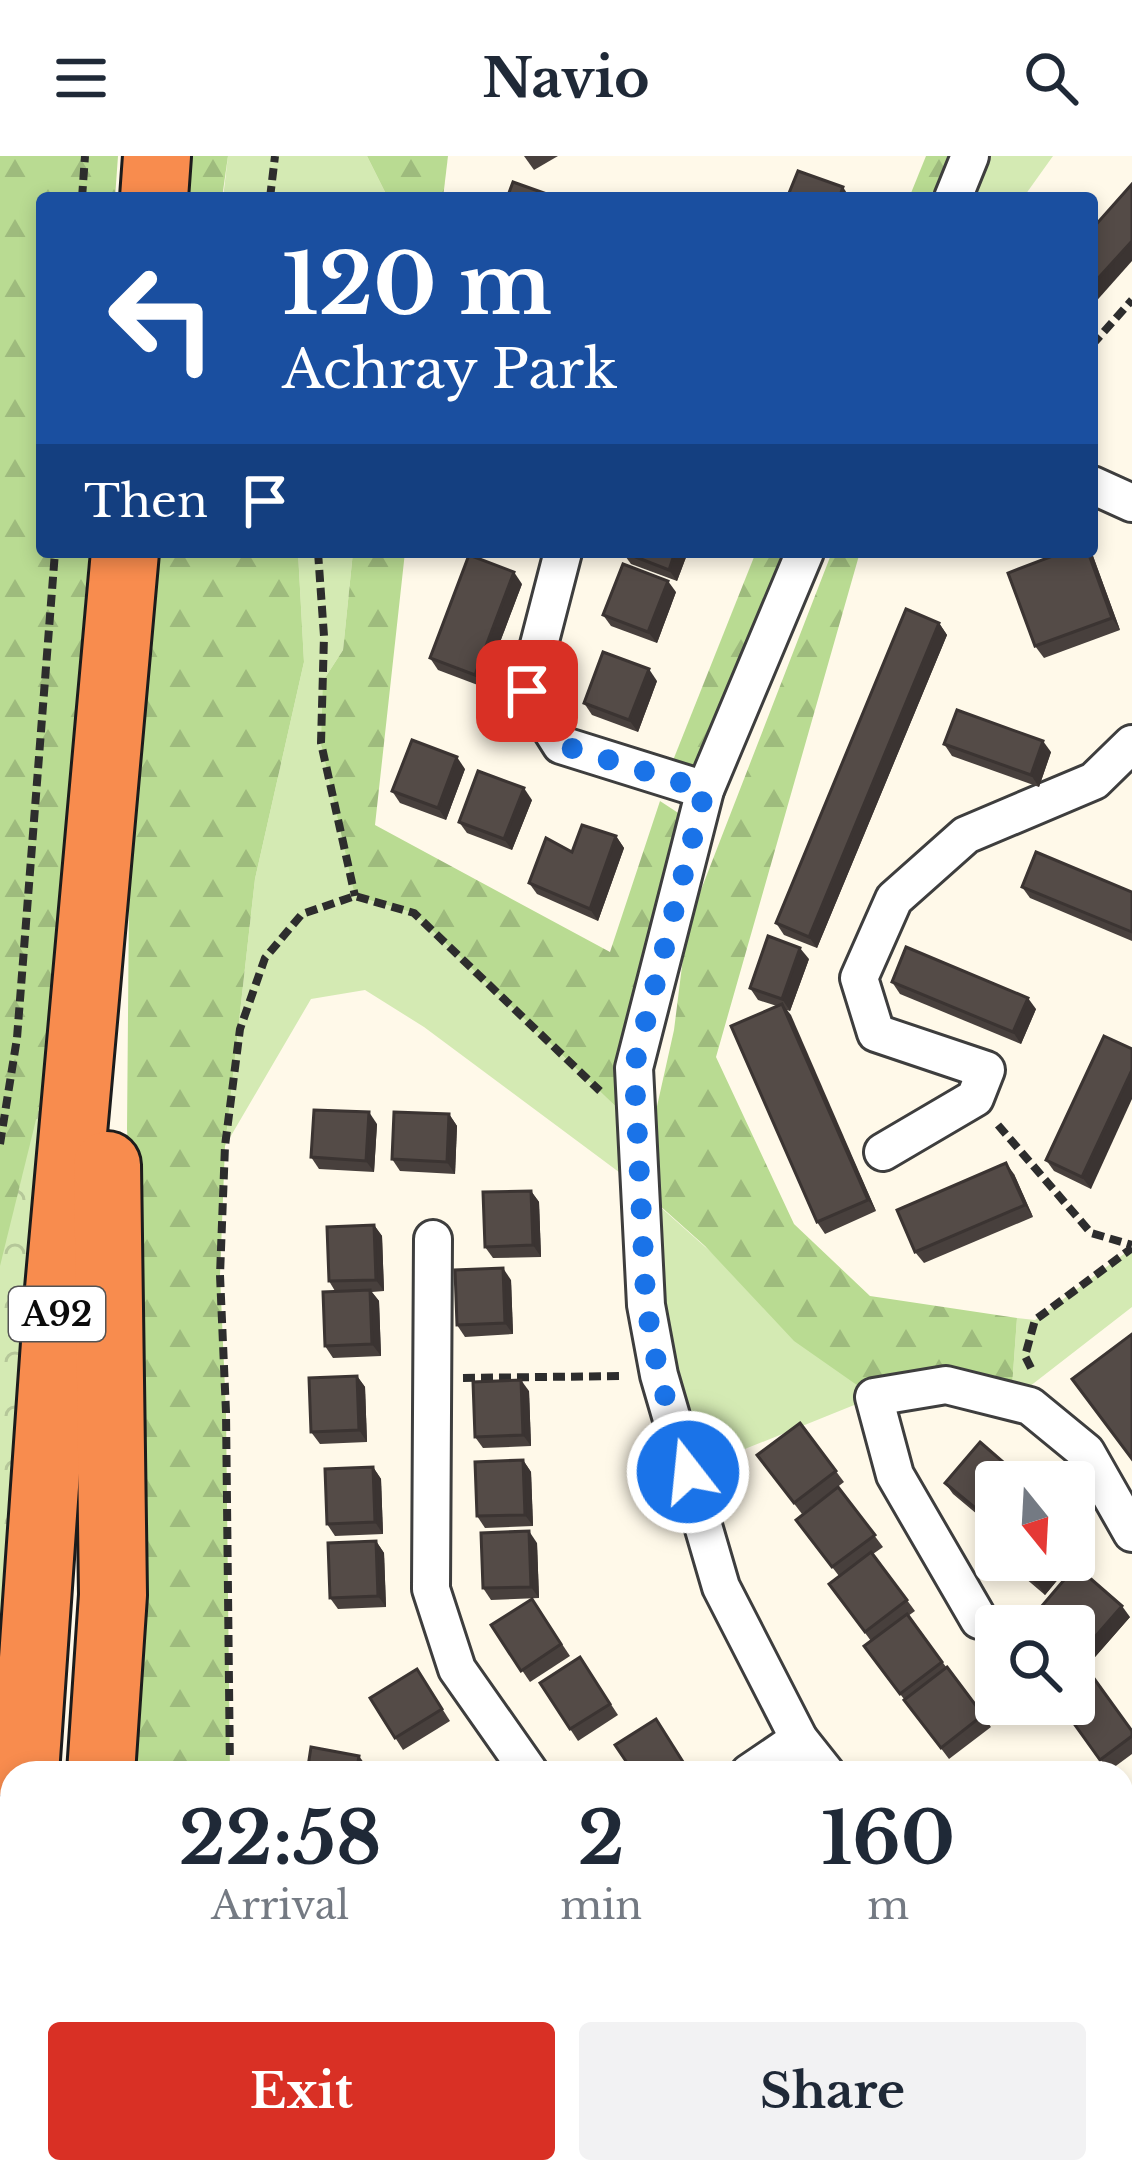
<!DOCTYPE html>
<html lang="en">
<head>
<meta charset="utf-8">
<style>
  body { margin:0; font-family:"Libre Baskerville",serif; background:#f2f2f3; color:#1f2937; height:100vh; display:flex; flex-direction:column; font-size:45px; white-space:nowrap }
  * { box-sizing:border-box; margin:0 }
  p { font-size:39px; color:#747a83 }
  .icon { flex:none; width:66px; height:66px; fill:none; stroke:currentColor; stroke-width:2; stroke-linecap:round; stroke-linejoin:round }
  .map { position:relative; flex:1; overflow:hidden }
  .sheet { position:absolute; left:0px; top:1605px; width:1134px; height:423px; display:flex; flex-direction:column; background:#fff; border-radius:36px 36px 0 0; box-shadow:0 6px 18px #0003 }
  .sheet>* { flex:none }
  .banner { position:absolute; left:36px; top:36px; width:1062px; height:366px; border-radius:12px; box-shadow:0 6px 18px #0003; background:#1a4fa0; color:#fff; overflow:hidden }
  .needle { width:78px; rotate:162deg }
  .controls { position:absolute; left:975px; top:1305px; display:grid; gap:24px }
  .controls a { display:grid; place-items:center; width:120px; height:120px; border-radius:12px; background:#fff; box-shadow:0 6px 18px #0003; font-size:60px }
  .pin { position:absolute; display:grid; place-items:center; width:102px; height:102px; color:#fff; margin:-51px; border-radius:24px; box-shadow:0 6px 18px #0006 }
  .me { position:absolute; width:132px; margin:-66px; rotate:344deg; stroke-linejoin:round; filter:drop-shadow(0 0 9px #0008) }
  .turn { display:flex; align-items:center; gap:42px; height:252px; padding:0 48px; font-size:54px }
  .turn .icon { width:156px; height:156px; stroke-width:2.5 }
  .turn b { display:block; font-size:84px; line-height:102px }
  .then { display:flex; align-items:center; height:114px; padding:0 48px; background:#0003; gap:24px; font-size:45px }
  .eta { display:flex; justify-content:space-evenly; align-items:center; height:204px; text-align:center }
  .eta b { font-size:72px; font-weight:700; line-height:84px }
  .action { display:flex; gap:24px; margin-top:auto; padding:24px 48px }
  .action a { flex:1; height:138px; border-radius:12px; background:#d93025; color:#fff; font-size:48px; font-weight:700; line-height:138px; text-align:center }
  .action a+a { background:#f2f2f3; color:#1f2937 }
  header { display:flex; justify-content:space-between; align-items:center; height:156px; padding:0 48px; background:#fff; font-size:54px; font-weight:700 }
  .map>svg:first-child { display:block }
  .grass { fill:#d4eab3 }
  .forest { fill:url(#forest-firs) }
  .park { fill:url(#park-crowns) }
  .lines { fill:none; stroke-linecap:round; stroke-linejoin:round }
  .street-casing { stroke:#3e3e3e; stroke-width:42 }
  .highway-casing { stroke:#1c1c1c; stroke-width:72 }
  .path { stroke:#2d2d2d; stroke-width:8; stroke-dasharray:12 6; stroke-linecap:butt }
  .street { stroke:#fff; stroke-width:36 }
  .highway { stroke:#f88c4e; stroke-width:66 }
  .wall { fill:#48403d }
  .shaded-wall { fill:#3b3432 }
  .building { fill:#544b47; stroke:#3b3432; stroke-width:3 }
  .route { stroke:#1a73e8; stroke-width:21; stroke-dasharray:0 37.8 }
  .labels { text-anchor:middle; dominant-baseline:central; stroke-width:12; stroke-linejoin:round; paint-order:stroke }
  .shield { fill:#fff; stroke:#545454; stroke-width:3 }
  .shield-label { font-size:33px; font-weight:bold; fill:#0b0b0b }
</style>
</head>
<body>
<header><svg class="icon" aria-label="menu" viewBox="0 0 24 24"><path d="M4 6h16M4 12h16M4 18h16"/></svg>Navio<svg class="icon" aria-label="search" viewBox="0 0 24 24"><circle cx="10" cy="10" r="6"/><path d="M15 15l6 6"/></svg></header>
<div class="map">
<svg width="1132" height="2027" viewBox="0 0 1132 2027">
  <defs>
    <pattern id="forest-firs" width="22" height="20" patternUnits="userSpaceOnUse" patternTransform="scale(3)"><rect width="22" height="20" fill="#b9db92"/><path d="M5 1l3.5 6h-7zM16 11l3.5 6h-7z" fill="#9ebb7d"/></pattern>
    <pattern id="park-crowns" width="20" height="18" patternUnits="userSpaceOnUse" patternTransform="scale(3)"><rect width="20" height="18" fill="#d4eab3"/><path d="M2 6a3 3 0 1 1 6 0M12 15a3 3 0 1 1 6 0" fill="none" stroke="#b5c799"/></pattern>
  </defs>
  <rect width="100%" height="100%" fill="#fff9e9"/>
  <g class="grass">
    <path d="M228,0H367L388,42H223Z"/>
    <path d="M970,0H1053L1023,42H953Z"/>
    <path d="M298,396H353L343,494L323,525L355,740L414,757L636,970L639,1032L874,1241L688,1316L639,1031L424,871L365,834L311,843L225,990L255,723L304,506Z"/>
    <path d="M1132,1092V1151L1011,1245L1017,1162L1035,1164Z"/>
    <path d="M1132,1914V2027H1012L1024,2016H1122V1924Z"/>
    <path d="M121,2016H521L566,2027H508L478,2019L407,2022L401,2027H121Z"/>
  </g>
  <g class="forest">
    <path d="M0,0H118L115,42H42V396H89L0,1470Z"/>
    <path d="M179,0H228L222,42H173Z"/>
    <path d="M367,0H448L443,42H388Z"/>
    <path d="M926,0H969L953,42H909Z"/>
    <path d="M153,396H298L304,506L255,723L225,990L220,1119L226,1256L230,1617H133L139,1226L127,973L129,744Z"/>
    <path d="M353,396H405L375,669L610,796L660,645L695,668L636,970L414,757L355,740L321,587L323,525L343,494Z"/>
    <path d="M756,396H805L711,621L670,612Z"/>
    <path d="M832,396H860L716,901L794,1068L870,1140L1017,1162L1011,1245L874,1241L794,1185L705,1090L639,1031L674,874L687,770Z"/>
  </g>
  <path class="park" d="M48,915L0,1470V1110Z"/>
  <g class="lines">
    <defs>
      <g id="street">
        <path d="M953,42L970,0"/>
        <path d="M1092,329L1132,347"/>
        <path d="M563,396L527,535L561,589L705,634"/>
        <path d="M805,396L705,634L634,912L646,1149L659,1219L721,1431L799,1583L826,1617"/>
        <path d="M883,996L975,942L986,914L876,877L859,822L894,743L966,679L1094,625L1132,588"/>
        <path d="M433,1083L431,1433L457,1513L530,1617"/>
        <path d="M979,1464L895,1319L874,1241L946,1229L1030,1250L1086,1296L1132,1377"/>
        <path d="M749,1617L799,1583"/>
        <path d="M1122,1872L1132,1877"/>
      </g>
      <g id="highway">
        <path d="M154,42L157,0"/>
        <path d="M25,1617L58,1144L125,396"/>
        <path d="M101,1617L113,1439L107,1009"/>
        <path d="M0,2027L12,1810"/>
        <path d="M79,2027V2016"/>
      </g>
    </defs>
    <use href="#street" class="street-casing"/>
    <use href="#highway" class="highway-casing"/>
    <g class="path">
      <path d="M82,42L85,0"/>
      <path d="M270,42L275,0"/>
      <path d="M1092,189L1132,144"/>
      <path d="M318,396L324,480L321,587L355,740"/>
      <path d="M998,969L1091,1077L1132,1089"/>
      <path d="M0,988L17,882L55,396"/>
      <path d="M1031,1212L1025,1200L1035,1164L1132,1092"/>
      <path d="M463,1222L622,1220"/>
      <path d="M230,1617L226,1256L220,1119L225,990L240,873L265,802L302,758L355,740L414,757L600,935"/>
      <path d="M521,2016L566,2027"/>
      <path d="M1118,2027L1132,2021"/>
    </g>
    <use href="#street" class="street"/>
    <use href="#highway" class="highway"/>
  </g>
  <g class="wall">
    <path d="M524,0H558L534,14Z"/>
    <path d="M688,396L677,425L631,408L623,397Z"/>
    <path d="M1093,400L1120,474L1044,502L1035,490Z"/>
    <path d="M522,428L483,531L438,514L430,502Z"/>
    <path d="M676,436L657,487L611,470L603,459Z"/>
    <path d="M939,467L947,479L817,792L784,779L776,767Z"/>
    <path d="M657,525L638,576L592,559L584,547Z"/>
    <path d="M944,588L1051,596L1039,631L952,600Z"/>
    <path d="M465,613L446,664L400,647L392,635Z"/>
    <path d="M532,644L512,694L467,677L459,666Z"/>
    <path d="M616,680L624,692L598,765L537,738L529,727L572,696Z"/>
    <path d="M1022,731L1132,736V785L1030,742Z"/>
    <path d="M809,803L790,855L787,854L876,1055L825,1078L817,1066L777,850L758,844L750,832Z"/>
    <path d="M892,826L1036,853L1021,888L900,838Z"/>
    <path d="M1104,880L1091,1033L1054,1015L1046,1004Z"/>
    <path d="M449,958L457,970L455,1018L400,1015L392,1003Z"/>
    <path d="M377,968L374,1016L319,1013L311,1001Z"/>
    <path d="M1014,1018L1033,1061L924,1107L915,1096Z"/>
    <path d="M531,1035L539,1046L541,1101L493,1102L485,1091Z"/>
    <path d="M374,1069L382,1080L384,1135L372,1136L379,1145L381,1200L333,1202L325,1190L335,1135L329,1125Z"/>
    <path d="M511,1124L513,1178L465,1181L457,1169Z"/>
    <path d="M357,1220L365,1231L367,1286L320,1288L311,1276Z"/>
    <path d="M529,1235L531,1290L483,1292L475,1281Z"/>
    <path d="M800,1267L844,1326L802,1358L757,1299Z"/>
    <path d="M980,1286L1026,1326H996V1374L953,1338L945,1327Z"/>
    <path d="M523,1304L531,1316L533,1370L485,1372L477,1360Z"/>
    <path d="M373,1311L381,1323L383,1378L335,1380L327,1368Z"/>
    <path d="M838,1331L883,1391L873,1398L915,1455L908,1460L991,1571L949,1603L864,1490L871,1485L829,1428L839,1420L796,1364Z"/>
    <path d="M376,1385L384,1397L386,1451L338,1453L330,1442Z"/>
    <path d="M537,1387L539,1442L491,1444L483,1432Z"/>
    <path d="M1074,1391L1079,1398L1045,1439L1004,1404H1074Z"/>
    <path d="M532,1443L570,1500L530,1526L491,1469Z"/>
    <path d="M1041,1451L1130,1461L1095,1501L1074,1483V1470H1058L1049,1462Z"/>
    <path d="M580,1501L618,1559L578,1585L540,1527Z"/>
    <path d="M417,1513L450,1565L403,1594L370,1542Z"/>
    <path d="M1059,1548L1132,1575V1598L1109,1615Z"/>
    <path d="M656,1563L691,1617H634Z"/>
    <path d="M1132,1655V1758L1122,1753V1677Z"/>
  </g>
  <g class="shaded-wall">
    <path d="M843,31L850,42H839Z"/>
    <path d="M1132,85V105L1092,150V129Z"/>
    <path d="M675,396H688L677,425L669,414Z"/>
    <path d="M1088,396L1093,400L1120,474L1112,462Z"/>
    <path d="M514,416L522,428L483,531L475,519Z"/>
    <path d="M668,425L676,436L657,487L648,476Z"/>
    <path d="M939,467L947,479L817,792L809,781Z"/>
    <path d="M649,513L657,525L638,576L629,564Z"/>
    <path d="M1043,585L1051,596L1039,631L1031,619Z"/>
    <path d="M457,601L465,613L446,664L438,652Z"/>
    <path d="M524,632L532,644L512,694L504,683Z"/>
    <path d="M616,680L624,692L598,765L590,753Z"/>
    <path d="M800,792L809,803L790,855L782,843Z"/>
    <path d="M1028,842L1036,853L1021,888L1013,876Z"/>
    <path d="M782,848L791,859L876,1055L868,1044Z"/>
    <path d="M1132,914V943L1091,1033L1082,1021Z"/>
    <path d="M369,956L377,968L374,1016L366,1005Z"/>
    <path d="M449,958L457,970L455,1018L447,1006Z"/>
    <path d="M1006,1007L1014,1018L1033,1061L1025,1049Z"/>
    <path d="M531,1035L539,1046L541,1101L533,1089Z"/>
    <path d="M374,1069L382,1080L384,1135L376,1124Z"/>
    <path d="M503,1112L511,1124L513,1178L505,1167Z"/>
    <path d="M370,1134L379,1145L381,1200L372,1188Z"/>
    <path d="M357,1220L365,1231L367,1286L359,1274Z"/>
    <path d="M521,1224L529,1235L531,1290L523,1279Z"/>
    <path d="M523,1304L531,1316L533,1370L525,1359Z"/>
    <path d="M373,1311L381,1323L383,1378L375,1366Z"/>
    <path d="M529,1375L537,1387L539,1442L531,1431Z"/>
    <path d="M376,1385L384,1397L386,1451L378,1440Z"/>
    <path d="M1074,1391L1079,1398L1045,1439L1037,1427L1057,1404H1074Z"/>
    <path d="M1122,1450L1130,1461L1095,1501L1087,1490Z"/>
    <path d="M359,1600L367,1611L366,1617H356Z"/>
  </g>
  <g class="building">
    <path d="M798,15L843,31L839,42H787Z"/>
    <path d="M513,26L558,42H507Z"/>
    <path d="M1132,28V85L1092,129V73Z"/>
    <path d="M623,396H675L669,414Z"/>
    <path d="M1063,396H1088L1112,462L1035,490L1008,417Z"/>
    <path d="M469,399L514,416L475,519L430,502Z"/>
    <path d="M623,408L668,425L648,476L603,459Z"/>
    <path d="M906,453L939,467L809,781L776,767Z"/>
    <path d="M603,496L649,513L629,564L584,547Z"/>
    <path d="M957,554L1043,585L1031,619L944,588Z"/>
    <path d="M412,584L457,601L438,652L392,635Z"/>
    <path d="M478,615L524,632L504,683L459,666Z"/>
    <path d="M582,669L616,680L590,753L529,727L546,682L572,696Z"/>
    <path d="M1036,696L1132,736V776L1022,731Z"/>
    <path d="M768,780L800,792L782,843L750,832Z"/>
    <path d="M906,791L1028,842L1013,876L892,826Z"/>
    <path d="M782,848L868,1044L817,1066L731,870Z"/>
    <path d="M1104,880L1132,893V914L1082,1021L1046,1004Z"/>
    <path d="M314,954L369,956L366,1005L311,1001Z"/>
    <path d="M394,956L449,958L447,1006L392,1003Z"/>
    <path d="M1006,1007L1025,1049L915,1096L897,1054Z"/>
    <path d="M531,1035L533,1089L485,1091L483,1036Z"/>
    <path d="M374,1069L376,1124L329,1125L327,1071Z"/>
    <path d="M503,1112L505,1167L457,1169L455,1114Z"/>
    <path d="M370,1134L372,1188L325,1190L323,1136Z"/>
    <path d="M1132,1178V1303L1072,1223Z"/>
    <path d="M357,1220L359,1274L311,1276L309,1222Z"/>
    <path d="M521,1224L523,1279L475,1281L473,1226Z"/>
    <path d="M800,1267L836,1315L794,1347L757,1299Z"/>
    <path d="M980,1286L1025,1325L996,1326V1359L991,1365L945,1327Z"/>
    <path d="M523,1304L525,1359L477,1360L475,1306Z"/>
    <path d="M373,1311L375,1366L327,1368L325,1313Z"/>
    <path d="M838,1331L875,1379L832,1411L796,1364Z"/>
    <path d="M529,1375L531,1431L483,1432L481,1377Z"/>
    <path d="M376,1385L378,1440L330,1442L328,1387Z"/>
    <path d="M871,1396L907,1444L865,1476L829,1428Z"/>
    <path d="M1010,1404H1057L1037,1427Z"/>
    <path d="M1076,1410L1122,1450L1087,1490L1074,1479V1470H1064L1041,1451Z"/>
    <path d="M532,1443L561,1488L521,1515L491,1469Z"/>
    <path d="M907,1458L942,1506L900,1538L864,1490Z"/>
    <path d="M1077,1499L1132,1575V1580L1100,1604L1060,1548H1074V1502Z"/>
    <path d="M580,1501L610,1548L570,1573L540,1527Z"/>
    <path d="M947,1511L983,1559L941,1592L904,1544Z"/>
    <path d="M417,1513L442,1553L395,1582L370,1542Z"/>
    <path d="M656,1563L685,1609L673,1617H634L615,1589Z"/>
    <path d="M311,1591L359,1600L356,1617H307Z"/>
    <path d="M1132,1655V1742L1129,1749L1122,1746V1677Z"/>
  </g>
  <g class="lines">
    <path class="route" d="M527,535L561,589L705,634L634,911L646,1149L659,1220L688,1316"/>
  </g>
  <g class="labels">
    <rect class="shield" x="9" y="1131" width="96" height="54" rx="9"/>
    <g class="shield-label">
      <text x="57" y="1158">A92</text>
    </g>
  </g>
</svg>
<div class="controls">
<a><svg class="needle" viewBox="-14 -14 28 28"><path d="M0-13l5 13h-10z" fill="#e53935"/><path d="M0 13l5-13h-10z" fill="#747a83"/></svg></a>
<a><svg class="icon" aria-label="search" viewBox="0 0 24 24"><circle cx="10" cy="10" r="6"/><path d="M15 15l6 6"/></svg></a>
</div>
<div class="pin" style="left:527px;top:535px;background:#d93025"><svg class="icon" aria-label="arrive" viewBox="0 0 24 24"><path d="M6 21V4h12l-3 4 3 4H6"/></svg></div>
<svg class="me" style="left:688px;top:1316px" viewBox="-20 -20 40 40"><circle r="17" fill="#1a73e8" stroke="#fff" stroke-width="3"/><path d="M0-11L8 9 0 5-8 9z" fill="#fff"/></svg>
<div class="banner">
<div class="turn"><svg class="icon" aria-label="left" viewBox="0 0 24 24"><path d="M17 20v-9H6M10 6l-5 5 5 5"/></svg><div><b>120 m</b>Achray Park</div></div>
<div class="then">Then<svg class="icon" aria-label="arrive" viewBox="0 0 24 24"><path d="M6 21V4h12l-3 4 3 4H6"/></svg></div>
</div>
<section class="sheet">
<div class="eta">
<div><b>22:58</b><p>Arrival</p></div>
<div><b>2</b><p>min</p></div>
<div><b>160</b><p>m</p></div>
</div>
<div class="action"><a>Exit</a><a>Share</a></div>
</section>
</div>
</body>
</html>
